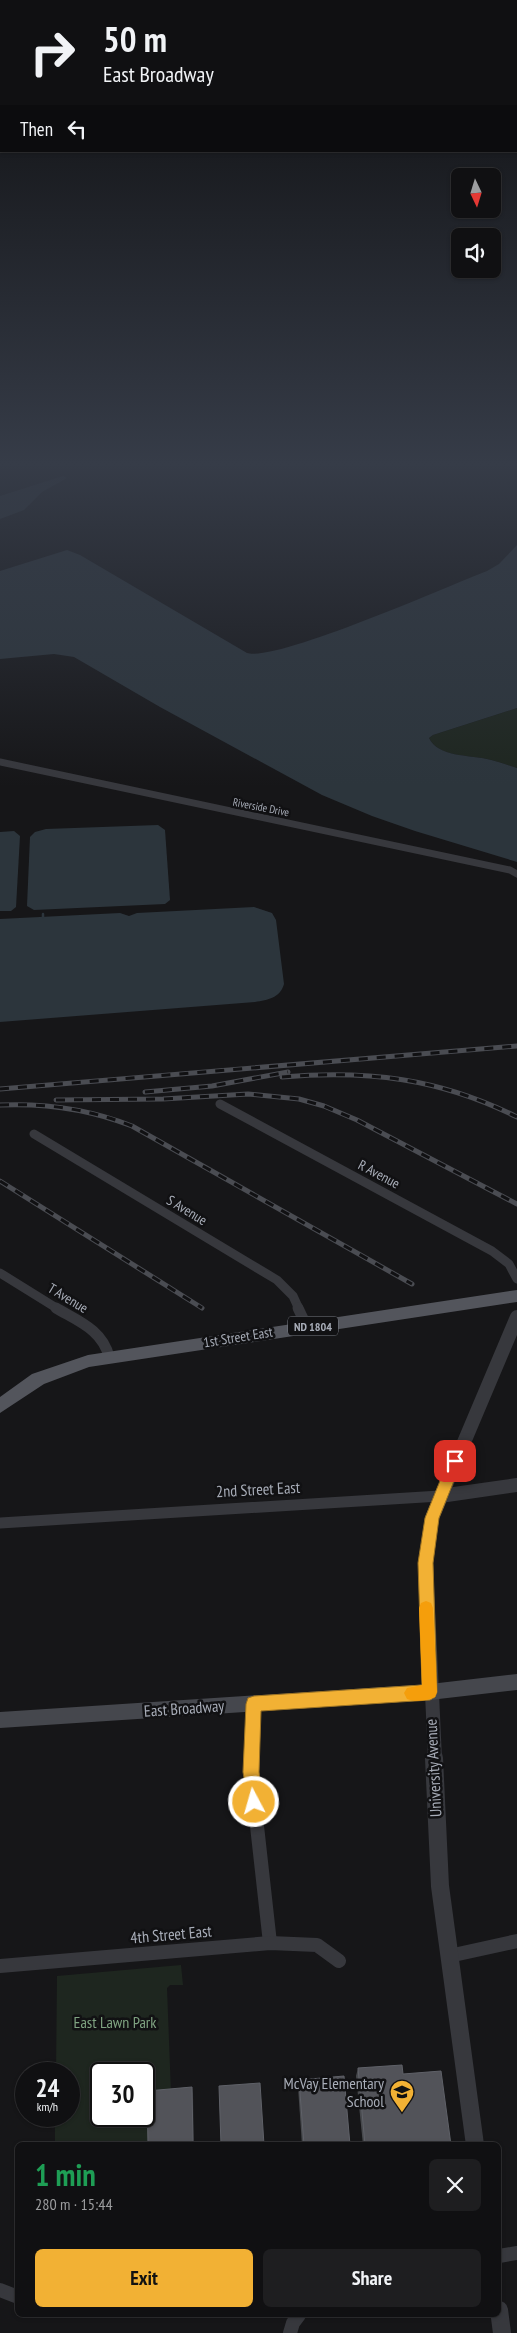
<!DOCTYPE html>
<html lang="en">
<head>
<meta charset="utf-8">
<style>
  body { margin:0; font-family:"PT Sans Narrow",sans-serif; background:#1e1e20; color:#f1f3f6; height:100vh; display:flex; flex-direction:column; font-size:19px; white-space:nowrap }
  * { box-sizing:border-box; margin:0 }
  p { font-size:16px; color:#9c9d9f }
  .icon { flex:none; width:28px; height:28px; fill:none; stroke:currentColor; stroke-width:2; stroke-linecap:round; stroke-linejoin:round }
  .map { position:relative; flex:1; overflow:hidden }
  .sheet { position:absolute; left:15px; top:2142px; width:486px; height:175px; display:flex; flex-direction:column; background:#101012; border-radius:8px; box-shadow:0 1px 4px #0004,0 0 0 1px #303032 }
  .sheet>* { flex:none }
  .guide { position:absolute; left:0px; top:0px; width:518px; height:152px; box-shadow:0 1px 4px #0004,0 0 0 1px #303032; background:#101012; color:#f1f3f6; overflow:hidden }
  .needle { width:32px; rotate:176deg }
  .tools { position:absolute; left:451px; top:168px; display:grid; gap:10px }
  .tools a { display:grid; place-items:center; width:50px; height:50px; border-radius:8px; background:#101012; box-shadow:0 1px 4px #0004,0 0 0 1px #303032; font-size:25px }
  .speed { position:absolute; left:15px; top:2062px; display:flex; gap:10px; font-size:25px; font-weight:700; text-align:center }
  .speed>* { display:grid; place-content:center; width:65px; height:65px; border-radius:50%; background:#101012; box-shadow:0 1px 4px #0004,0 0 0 1px #303032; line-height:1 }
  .speed small { font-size:12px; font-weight:400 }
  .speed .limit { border:2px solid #111; border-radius:8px; background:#fff; color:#111 }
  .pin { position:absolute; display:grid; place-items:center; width:42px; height:42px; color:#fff; margin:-21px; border-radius:10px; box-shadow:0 2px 8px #0006 }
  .me { position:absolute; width:55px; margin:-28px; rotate:354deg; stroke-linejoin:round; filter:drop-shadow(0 0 4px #0008) }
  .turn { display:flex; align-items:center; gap:18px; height:105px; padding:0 20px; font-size:22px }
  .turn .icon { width:65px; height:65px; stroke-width:2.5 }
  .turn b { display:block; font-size:35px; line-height:42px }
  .then { display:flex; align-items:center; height:48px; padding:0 20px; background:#0003; gap:10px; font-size:19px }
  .round { display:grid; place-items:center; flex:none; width:52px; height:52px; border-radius:8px; background:#1e1e20 }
  .head { display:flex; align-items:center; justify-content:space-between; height:85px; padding:0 20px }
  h1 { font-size:30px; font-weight:700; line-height:38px; color:#1e9e55 }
  .cta { display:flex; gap:10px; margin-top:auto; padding:10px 20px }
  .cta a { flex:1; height:58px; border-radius:8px; background:#f2b134; color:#111; font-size:20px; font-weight:700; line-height:58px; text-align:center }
  .cta a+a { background:#1e1e20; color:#f1f3f6 }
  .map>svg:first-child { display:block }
  .green { fill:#1e261f; fill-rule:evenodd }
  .water { fill:#2c353c }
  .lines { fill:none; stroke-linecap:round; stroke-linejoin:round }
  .stream { stroke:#2c353c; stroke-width:2.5 }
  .minor-far3 { stroke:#37383d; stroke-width:7 }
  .minor-far2 { stroke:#37383d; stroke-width:9 }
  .minor-far1 { stroke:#37383d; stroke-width:11 }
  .minor { stroke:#37383d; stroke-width:14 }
  .tertiary-far1 { stroke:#37383d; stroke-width:14 }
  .tertiary { stroke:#37383d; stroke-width:18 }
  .secondary { fill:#45474d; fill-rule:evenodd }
  .primary { fill:#53555c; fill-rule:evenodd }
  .rail-casing { stroke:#4a4c52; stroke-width:5 }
  .rail { stroke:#111113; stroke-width:3; stroke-dasharray:9; stroke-linecap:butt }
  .wall { fill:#47494d }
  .shaded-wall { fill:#2f3033 }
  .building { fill:#525359; stroke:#5f6168 }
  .route { fill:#f2b134; stroke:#9d7322 }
  .slow { fill:#f59e0b }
  .labels { text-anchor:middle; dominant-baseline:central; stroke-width:5; stroke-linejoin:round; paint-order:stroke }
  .far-street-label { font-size:11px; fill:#a8adb8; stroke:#111113 }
  .shield { fill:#111113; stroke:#7b7e86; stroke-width:1 }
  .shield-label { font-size:12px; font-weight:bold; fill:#a8adb8 }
  .street-label { font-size:14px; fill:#a8adb8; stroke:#111113 }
  .near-street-label { font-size:16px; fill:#a8adb8; stroke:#111113 }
  .near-park-label { font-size:16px; fill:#7fa381; stroke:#111113 }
  .near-poi-label { font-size:16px; fill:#a8adb8; stroke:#111113; text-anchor:end }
</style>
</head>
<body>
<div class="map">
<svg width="517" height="2333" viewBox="0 0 517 2333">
  <rect width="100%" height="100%" fill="#161618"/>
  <g class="green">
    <path d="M517,708V768C507,765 497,761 487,759C469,755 438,757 429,738L433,735Z"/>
    <path d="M181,1965L183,1985H170L167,1988L171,2093L149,2145H55V2116H69V2074H56L57,1976ZM101,2074H144V2116H101Z"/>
  </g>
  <g class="water">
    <path d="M63,476L67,478L42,492L24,510L0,519V496Z"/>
    <path d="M517,545V708L433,735L429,738C438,757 470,755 487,759C497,761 507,765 517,768V862L415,831L372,816L322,795L160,707L74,657L54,654L0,659V571L67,550L80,555L247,653C277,662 448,586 487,571L499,564Z"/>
    <path d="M158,825L165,830L170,900L165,904L34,910L27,906L30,837L35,832L46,829Z"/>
    <path d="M14,831L20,836L16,907L11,911H0V832Z"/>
    <path d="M254,907L272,913L276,920L284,984C280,998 268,1000 255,1002L0,1022V919L120,913L129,916L137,913Z"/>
  </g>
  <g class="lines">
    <path class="stream" d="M43,914V917"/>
    <path class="minor-far3" d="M0,762L510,870L517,874"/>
    <g class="minor-far2">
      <path d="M220,1104L492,1251L509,1264L517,1279"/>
      <path d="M34,1134L277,1280L293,1296L299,1309"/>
      <path d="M0,1273L58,1309"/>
    </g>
    <g class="minor-far1">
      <path d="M56,1308C78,1321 103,1330 109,1357"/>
      <path d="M298,1308L307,1327"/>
      <path d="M0,1523L440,1496"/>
      <path d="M252,1759L254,1703"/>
    </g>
    <g class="minor">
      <path d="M252,1758L251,1772L270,1943"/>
      <path d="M449,1956L517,1941"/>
      <path d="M0,1966L270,1943L317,1945L339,1961"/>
      <path d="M499,2256L517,2253"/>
      <path d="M0,2290L18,2297"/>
      <path d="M290,2333L293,2323L299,2315"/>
    </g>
    <g class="tertiary-far1">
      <path d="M440,1496L517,1485"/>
      <path d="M435,1759L426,1563L432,1518L517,1317"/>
    </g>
    <g class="tertiary">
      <path d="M434,1758L440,1886L475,2145"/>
      <path d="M499,2310L502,2333"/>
    </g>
    <path class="secondary" d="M517,1674V1690L430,1700L0,1728V1712L430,1684Z"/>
    <path class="primary" d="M517,1290V1302L89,1367L44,1384L0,1413V1397L32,1374L88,1355Z"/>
    <defs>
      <g id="rail">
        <path d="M282,1077C368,1070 439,1078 517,1117"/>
        <path d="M0,1089L517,1046"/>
        <path d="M145,1092L212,1086L288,1072"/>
        <path d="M56,1100L163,1099L248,1094L299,1099L324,1106L357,1120L517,1204"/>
        <path d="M0,1105C46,1103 89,1109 132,1126L412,1284"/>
        <path d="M0,1181L202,1308"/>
      </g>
    </defs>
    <use href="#rail" class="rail-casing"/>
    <use href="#rail" class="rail"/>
  </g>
  <g class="wall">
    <path d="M358,2068L403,2074L451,2145H363L356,2076Z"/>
    <path d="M299,2080L350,2145H302L298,2087Z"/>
  </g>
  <path class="shaded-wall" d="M192,2087L193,2094L194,2145H193Z"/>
  <g class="building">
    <path d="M402,2065L403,2074L441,2071L451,2145H365L358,2068Z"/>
    <path d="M344,2076L350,2145H304L299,2080Z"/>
    <path d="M260,2083L264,2145H221L219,2086Z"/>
    <path d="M192,2087L193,2145H148L147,2091Z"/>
  </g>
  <linearGradient id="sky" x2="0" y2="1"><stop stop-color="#0c0c0d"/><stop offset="0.59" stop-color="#363c48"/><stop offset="1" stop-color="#363c48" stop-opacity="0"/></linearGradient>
  <rect width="517" height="786" fill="url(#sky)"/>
  <path class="route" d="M455,1455L460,1457L462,1461L439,1518L433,1563L437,1692L435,1697L430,1700L261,1711L259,1772L263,1802L260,1808L254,1810L249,1808L243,1772L246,1704L248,1698L254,1696L422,1685L418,1563L425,1518L448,1461L450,1457Z"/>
  <path class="slow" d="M426,1601L431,1603L433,1608L437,1692L435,1697C427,1701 415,1702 407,1699L404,1693L407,1688L422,1685L419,1608L421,1603Z"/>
  <defs>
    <symbol id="school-pin" viewBox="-11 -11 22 30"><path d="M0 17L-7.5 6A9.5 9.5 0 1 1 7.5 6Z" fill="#f2b134" stroke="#111113"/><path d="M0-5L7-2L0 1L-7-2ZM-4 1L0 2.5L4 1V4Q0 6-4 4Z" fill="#111"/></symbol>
  </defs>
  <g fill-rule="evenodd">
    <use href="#school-pin" x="388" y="2078" width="28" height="38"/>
  </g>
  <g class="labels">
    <g class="far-street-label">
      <text transform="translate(261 807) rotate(11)">Riverside Drive</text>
    </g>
    <rect class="shield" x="288" y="1316.5" width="50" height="19" rx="4"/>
    <g class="shield-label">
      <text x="313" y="1326">ND 1804</text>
    </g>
    <g class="street-label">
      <text transform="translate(379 1174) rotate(28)">R Avenue</text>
      <text transform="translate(187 1210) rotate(31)">S Avenue</text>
      <text transform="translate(68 1298) rotate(31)">T Avenue</text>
      <text transform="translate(238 1337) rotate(-9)">1st Street East</text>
    </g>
    <g class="near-street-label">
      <text transform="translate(258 1489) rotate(-3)">2nd Street East</text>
      <text transform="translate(184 1708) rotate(-4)">East Broadway</text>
      <text transform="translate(433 1768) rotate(-93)">University Avenue</text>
      <text transform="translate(171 1934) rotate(-5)">4th Street East</text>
    </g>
    <g class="near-park-label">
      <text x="115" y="2022">East Lawn Park</text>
    </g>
    <g class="near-poi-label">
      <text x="384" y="2083">McVay Elementary<tspan x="384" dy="18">School</tspan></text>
    </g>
  </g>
</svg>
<div class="tools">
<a><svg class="needle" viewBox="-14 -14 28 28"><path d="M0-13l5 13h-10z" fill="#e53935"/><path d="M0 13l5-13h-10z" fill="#9c9d9f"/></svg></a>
<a><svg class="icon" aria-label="sound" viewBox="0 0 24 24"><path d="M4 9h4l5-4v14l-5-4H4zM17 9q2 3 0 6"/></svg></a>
</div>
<div class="speed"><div>24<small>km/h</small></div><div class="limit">30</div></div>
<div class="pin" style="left:455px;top:1461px;background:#d93025"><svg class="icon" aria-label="arrive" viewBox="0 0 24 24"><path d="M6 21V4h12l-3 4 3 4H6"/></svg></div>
<svg class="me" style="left:254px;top:1802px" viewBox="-20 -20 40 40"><circle r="17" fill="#f2b134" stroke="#fff" stroke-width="3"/><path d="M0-11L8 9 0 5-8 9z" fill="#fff"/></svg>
<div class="guide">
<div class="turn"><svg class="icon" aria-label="right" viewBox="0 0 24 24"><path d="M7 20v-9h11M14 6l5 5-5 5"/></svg><div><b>50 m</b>East Broadway</div></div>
<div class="then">Then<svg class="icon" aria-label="left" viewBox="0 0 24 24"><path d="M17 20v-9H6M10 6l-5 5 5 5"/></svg></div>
</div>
<section class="sheet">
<div class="head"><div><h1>1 min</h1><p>280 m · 15:44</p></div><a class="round"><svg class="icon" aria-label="close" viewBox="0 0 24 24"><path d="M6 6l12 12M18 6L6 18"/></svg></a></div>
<div class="cta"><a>Exit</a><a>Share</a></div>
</section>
</div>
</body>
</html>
